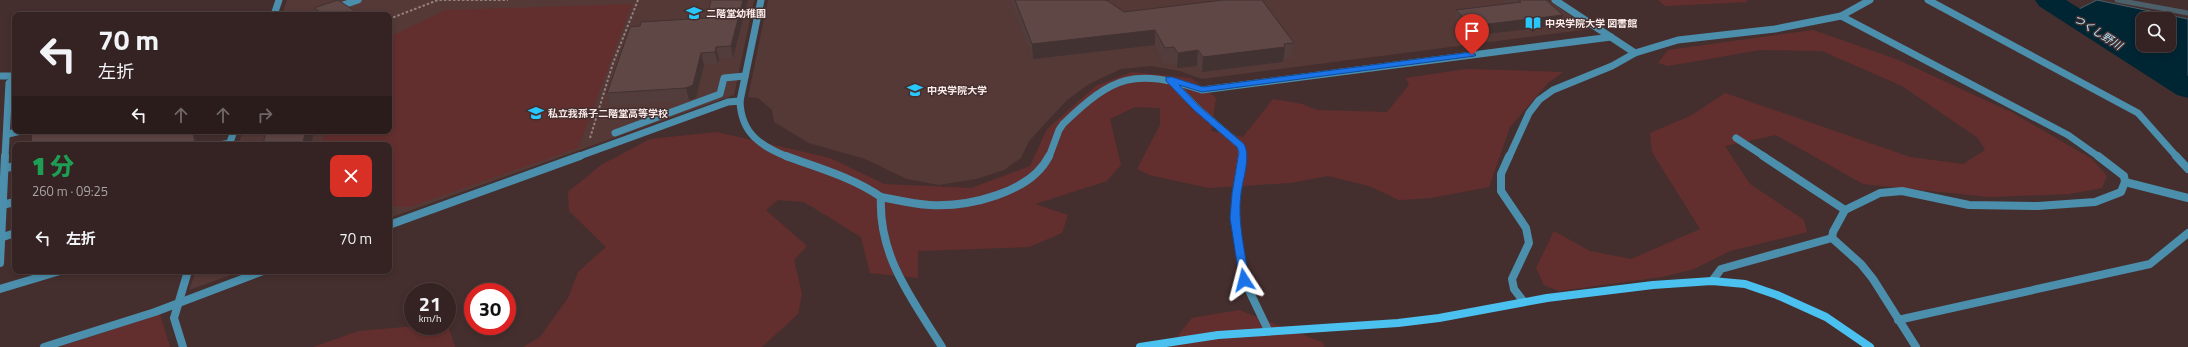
<!DOCTYPE html>
<html lang="ja">
<head>
<meta charset="utf-8">
<style>
  body { margin:0; font-family:"Titillium Web","Noto Sans JP",sans-serif; background:#3c2b2a; color:#f1f3f6; height:100vh; display:flex; flex-direction:column; font-size:15px; white-space:nowrap }
  * { box-sizing:border-box; margin:0 }
  p { font-size:13px; color:#a9a4a5 }
  .icon { flex:none; width:22px; height:22px; fill:none; stroke:currentColor; stroke-width:2; stroke-linecap:round; stroke-linejoin:round }
  .map { position:relative; flex:1; overflow:hidden }
  .drawer { position:absolute; left:12px; top:142px; width:380px; height:132px; display:flex; flex-direction:column; background:#342322; border-radius:8px; box-shadow:0 2px 6px #0003,0 0 0 1px #4e4040 }
  .drawer>* { flex:none }
  .top-card { position:absolute; left:12px; top:12px; width:380px; height:122px; border-radius:8px; box-shadow:0 2px 6px #0003,0 0 0 1px #4e4040; background:#342322; color:#f1f3f6; overflow:hidden }
  .controls { position:absolute; left:2136px; top:12px; display:grid; gap:8px }
  .controls a { display:grid; place-items:center; width:40px; height:40px; border-radius:8px; background:#342322; box-shadow:0 2px 6px #0003,0 0 0 1px #4e4040; font-size:20px }
  .speed { position:absolute; left:404px; top:283px; display:flex; gap:8px; font-size:20px; font-weight:700; text-align:center }
  .speed>* { display:grid; place-content:center; width:52px; height:52px; border-radius:50%; background:#342322; box-shadow:0 2px 6px #0003,0 0 0 1px #4e4040; line-height:1 }
  .speed small { font-size:10px; font-weight:400 }
  .speed .limit { border:6px solid #d22; background:#fff; color:#111 }
  .pin { position:absolute; display:grid; place-items:center; width:34px; height:34px; color:#fff; margin:-41px -17px; border-radius:50% 50% 50% 0; rotate:-45deg; box-shadow:0 0 4px #0007 }
  .pin .icon { rotate:45deg }
  .me { position:absolute; width:44px; margin:-22px; rotate:351deg; stroke-linejoin:round; filter:drop-shadow(0 0 3px #0008) }
  .turn { display:flex; align-items:center; gap:14px; height:84px; padding:0 20px; font-size:18px }
  .turn .icon { width:52px; height:52px; stroke-width:2.5 }
  .turn b { display:block; font-size:28px; line-height:34px }
  .lanes { display:flex; align-items:center; height:38px; padding:0 20px; background:#0003; justify-content:center; gap:20px; direction:ltr }
  .lanes .off { opacity:.35 }
  .round { display:grid; place-items:center; flex:none; width:42px; height:42px; border-radius:8px; background:#3c2b2a }
  .summary { display:flex; align-items:center; justify-content:space-between; height:68px; padding:0 20px }
  h1 { font-size:24px; font-weight:800; line-height:30px; color:#1e9e55 }
  ul { padding:0; list-style:none }
  li { display:flex; align-items:center; gap:12px; height:56px; padding:0 20px }
  li div { flex:1 }
  li b { display:block; font-size:15px }
  li em { font-style:normal }
  .map>svg:first-child { display:block }
  .built { fill:#553937 }
  .green { fill:#632f2e }
  .water { fill:#002533; stroke:#4b606a; fill-rule:evenodd }
  .lines { fill:none; stroke-linecap:round; stroke-linejoin:round }
  .stream { stroke:#4b606a; stroke-width:5 }
  .river { fill:#002533; fill-rule:evenodd }
  .path { stroke:#93807f; stroke-width:2; stroke-dasharray:2.5 2; stroke-linecap:butt }
  .lane-far1 { stroke:#4b8fac; stroke-width:7 }
  .lane { stroke:#4b8fac; stroke-width:8 }
  .street-far1 { stroke:#4b8fac; stroke-width:7 }
  .street { stroke:#4b8fac; stroke-width:8 }
  .secondary { stroke:#4ac1ef; stroke-width:8 }
  .wall { fill:#523d3c }
  .shaded-wall { fill:#423231 }
  .building { fill:#5f4746; stroke:#423231 }
  .route { fill:#1a73e8; stroke:#114b97 }
  .labels { text-anchor:middle; dominant-baseline:central; stroke-width:3; stroke-linejoin:round; paint-order:stroke }
  .poi-label { font-size:10px; font-weight:bold; fill:#faebea; stroke:#452f2e; text-anchor:start }
  .water-label { font-size:11px; font-style:italic; fill:#aee0f7; stroke:#452f2e }
</style>
</head>
<body>
<div class="map">
<svg width="2188" height="347" viewBox="0 0 2188 347">
  <rect width="100%" height="100%" fill="#452f2e"/>
  <g class="built">
    <path d="M287,0H754L734,95L389,218V145H238L243,131H389V15H282Z"/>
    <path d="M768,0H1548L1590,29L1202,79L1180,71L1151,66L1121,69L1089,84L1067,100L1029,141L1021,158L1004,170L976,179L939,185L907,179L865,159L809,143L774,122L772,110L758,98L748,97Z"/>
    <path d="M196,271H242L189,290Z"/>
  </g>
  <g class="green">
    <path d="M1658,0H1746L1748,2L1665,6Z"/>
    <path d="M632,4L578,148L410,207L389,206V145H322L325,131H389V37L446,10Z"/>
    <path d="M1813,30L1896,59L2011,112L2092,159L2107,176L2102,188L2069,194L1990,197L1863,184L1776,135L1725,146L1750,184L1804,220L1807,232L1730,251L1694,269L1662,277L1559,291L1544,285L1536,268L1554,231L1590,251L1631,259L1700,229L1652,152L1650,133L1692,115L1725,93L1910,157L1963,164L1985,150L1978,138L1902,86L1822,51L1760,50L1668,66L1658,63L1668,50Z"/>
    <path d="M1466,69L1563,72L1548,83L1510,127L1489,187L1431,198L1399,200L1369,186L1328,176L1290,183L1209,188L1149,175L1137,169L1160,125V108L1135,107L1110,119L1121,165L1107,181L1035,204L1068,215L1062,233L1029,247L918,251V278L870,273L861,237L804,202L778,200L766,210L807,246L794,260L802,294L798,314L762,347H523L540,337L568,298L578,272L606,247L569,211L568,192L601,165L650,139L717,132L830,158L884,184L971,188L1030,166L1047,129L1096,86L1132,72L1191,78L1216,98L1211,131L1243,137L1273,99L1302,104L1317,110L1387,112L1409,85L1406,78Z"/>
    <path d="M1239,310L1322,342L1325,347H1169L1192,318Z"/>
    <path d="M160,314L170,347H59Z"/>
    <path d="M447,323L455,347H313L359,331L416,326H447Z"/>
  </g>
  <path class="water" d="M2097,0L2188,19V80L2077,10ZM2143,19H2169V45H2143Z"/>
  <g class="lines">
    <path class="stream" d="M2117,0L2188,13"/>
    <path class="river" d="M2035,0H2066L2188,76V98L2177,95L2039,6Z"/>
    <g class="path">
      <path d="M389,19L438,0H508"/>
      <path d="M590,138L613,63L638,0"/>
    </g>
    <g class="lane-far1">
      <path d="M314,15L358,0"/>
      <path d="M615,133L720,94L724,78L745,76"/>
      <path d="M8,134L21,131"/>
      <path d="M219,145L230,143"/>
    </g>
    <g class="lane">
      <path d="M6,168L15,166"/>
      <path d="M2,205L15,202"/>
    </g>
    <g class="street-far1">
      <path d="M1928,0L2138,113L2177,157"/>
      <path d="M274,15L279,0"/>
      <path d="M1841,16L1870,0"/>
      <path d="M1635,53L1678,40L1775,29L1841,16L2068,135L2099,157"/>
      <path d="M0,76H15"/>
      <path d="M1171,81L1197,108L1241,146L1242,157"/>
      <path d="M740,101L761,0"/>
      <path d="M1736,138L1765,157"/>
      <path d="M229,145L234,131"/>
      <path d="M5,157L9,83L15,79"/>
      <path d="M577,157L728,102L740,101C741,133 760,146 788,157"/>
      <path d="M1049,157L1059,130L1063,124C1114,75 1134,68 1202,90L1611,37"/>
      <path d="M1509,157L1529,113L1539,100L1553,90L1612,66L1635,53L1555,0"/>
    </g>
    <g class="street">
      <path d="M786,156C818,168 852,177 881,197C878,256 912,299 942,347"/>
      <path d="M1242,156L1236,194L1235,218L1244,280L1268,330"/>
      <path d="M1509,156L1501,174V191L1526,228L1529,243L1512,279L1514,289L1524,302"/>
      <path d="M1763,156L1845,210"/>
      <path d="M2176,156L2188,169"/>
      <path d="M2125,182L2188,198"/>
      <path d="M881,197C897,200 913,204 930,205C968,207 1031,193 1049,156"/>
      <path d="M389,225L580,156"/>
      <path d="M3,237L15,233"/>
      <path d="M1832,238L1861,264L1873,279L1916,347"/>
      <path d="M0,263L5,156"/>
      <path d="M1712,281L1721,269L1832,238L1833,232L1845,210L1880,193L1902,191L1969,205L2038,206L2095,202L2121,192L2125,182L2124,176L2098,156"/>
      <path d="M0,289L60,271"/>
      <path d="M1898,320L2150,264L2188,233"/>
      <path d="M44,347L155,312L263,271"/>
      <path d="M183,347L174,318L188,271"/>
    </g>
    <path class="secondary" d="M1140,347L1218,335L1398,323L1439,318L1547,298L1653,285L1712,281L1745,284L1777,295L1826,317L1870,347"/>
  </g>
  <g class="wall">
    <path d="M748,0L733,58L719,59L718,64L704,65L696,98L689,100L610,106L607,93L640,26L707,18Z"/>
    <path d="M1010,0H1105L1124,12L1294,43L1292,58L1284,59L1283,62L1202,72L1197,66L1177,68L1174,63H1164L1155,45L1033,59Z"/>
    <path d="M1505,0H1546L1563,15L1560,25L1470,36L1454,21L1456,10L1509,4Z"/>
    <path d="M314,8L358,13L359,15H317Z"/>
  </g>
  <g class="shaded-wall">
    <path d="M743,0H748L733,58L731,46Z"/>
    <path d="M358,13L359,15H352Z"/>
    <path d="M1563,15L1560,25L1470,36L1472,26Z"/>
    <path d="M1155,30V45L1033,59L1032,44Z"/>
    <path d="M716,47L719,59L718,64L715,52Z"/>
    <path d="M1285,47L1283,62L1202,72L1203,57Z"/>
    <path d="M1198,50L1197,66L1177,68L1178,53Z"/>
    <path d="M701,53L704,65L696,98L689,100L686,88Z"/>
    <path d="M193,131H203L197,133L199,145H195Z"/>
    <path d="M306,131H314L311,145H302Z"/>
  </g>
  <g class="building">
    <path d="M338,0L358,13L352,15H325L314,8Z"/>
    <path d="M711,0H743L731,46L716,47L715,52L701,53L693,85L686,88L607,93L630,27L640,26L641,22L707,18Z"/>
    <path d="M1015,0H1105L1108,1L1124,12L1223,0H1262L1294,43L1284,44L1285,47L1203,57L1198,50L1178,53L1174,47L1165,48L1155,30L1032,44Z"/>
    <path d="M1518,0H1546L1563,15L1472,26L1456,10L1521,2Z"/>
    <path d="M32,131H193L195,145H31Z"/>
    <path d="M266,131H306L302,145H263Z"/>
  </g>
  <path class="route" d="M1472,52L1476,55L1475,56L1202,92L1179,85L1199,106L1244,144C1251,157 1243,178 1241,193C1237,221 1245,251 1249,280L1244,283L1240,282L1230,218L1232,194L1239,152L1237,147L1194,110L1166,81V77H1172L1203,87Z"/>
  <defs>
    <symbol id="school-bare" viewBox="-9 -9 18 18"><path d="M0-5L7-2L0 1L-7-2ZM-4 1L0 2.5L4 1V4Q0 6-4 4Z" fill="#28c8ff" stroke="#452f2e" stroke-width="2.5" paint-order="stroke"/></symbol>
    <symbol id="library-bare" viewBox="-9 -9 18 18"><path d="M-6-4Q-3-5.5-.7-3.5V5Q-3 3-6 4ZM6-4Q3-5.5 .7-3.5V5Q3 3 6 4Z" fill="#28c8ff" stroke="#452f2e" stroke-width="2.5" paint-order="stroke"/></symbol>
    <symbol id="university-bare" viewBox="-9 -9 18 18"><path d="M0-5L7-2L0 1L-7-2ZM-4 1L0 2.5L4 1V4Q0 6-4 4Z" fill="#28c8ff" stroke="#452f2e" stroke-width="2.5" paint-order="stroke"/></symbol>
  </defs>
  <g fill-rule="evenodd">
    <use href="#school-bare" x="683" y="2" width="22" height="22"/>
    <use href="#library-bare" x="1522" y="12" width="22" height="22"/>
    <use href="#university-bare" x="904" y="79" width="22" height="22"/>
    <use href="#school-bare" x="525" y="102" width="22" height="22"/>
  </g>
  <g class="labels">
    <g class="poi-label">
      <text x="706" y="13">二階堂幼稚園</text>
      <text x="1545" y="23">中央学院大学 図書館</text>
      <text x="927" y="90">中央学院大学</text>
      <text x="548" y="113">私立我孫子二階堂高等学校</text>
    </g>
    <g class="water-label">
      <text transform="translate(2098 32) rotate(32)">つくし野川</text>
    </g>
  </g>
</svg>
<div class="controls">
<a><svg class="icon" aria-label="search" viewBox="0 0 24 24"><circle cx="10" cy="10" r="6"/><path d="M15 15l6 6"/></svg></a>
</div>
<div class="speed"><div>21<small>km/h</small></div><div class="limit">30</div></div>
<div class="pin" style="left:1472px;top:55px;background:#d93025"><svg class="icon" aria-label="arrive" viewBox="0 0 24 24"><path d="M6 21V4h12l-3 4 3 4H6"/></svg></div>
<svg class="me" style="left:1244px;top:280px" viewBox="-20 -20 40 40"><path d="M0-17L14 15 0 8-14 15z" fill="#1a73e8" stroke="#fff" stroke-width="4"/></svg>
<div class="top-card">
<div class="turn"><svg class="icon" aria-label="left" viewBox="0 0 24 24"><path d="M17 20v-9H6M10 6l-5 5 5 5"/></svg><div><b>70 m</b>左折</div></div>
<div class="lanes"><svg class="icon" aria-label="left" viewBox="0 0 24 24"><path d="M17 20v-9H6M10 6l-5 5 5 5"/></svg><svg class="icon off" aria-label="ahead" viewBox="0 0 24 24"><path d="M12 20V5M6 11l6-6 6 6"/></svg><svg class="icon off" aria-label="ahead" viewBox="0 0 24 24"><path d="M12 20V5M6 11l6-6 6 6"/></svg><svg class="icon off" aria-label="right" viewBox="0 0 24 24"><path d="M7 20v-9h11M14 6l5 5-5 5"/></svg></div>
</div>
<section class="drawer">
<div class="summary"><div><h1>1 分</h1><p>260 m · 09:25</p></div><a class="round" style="background:#d93025;color:#fff"><svg class="icon" aria-label="close" viewBox="0 0 24 24"><path d="M6 6l12 12M18 6L6 18"/></svg></a></div>
<ul>
<li><svg class="icon" aria-label="left" viewBox="0 0 24 24"><path d="M17 20v-9H6M10 6l-5 5 5 5"/></svg><div><b>左折</b></div><em>70 m</em></li>
</ul>
</section>
</div>
</body>
</html>
